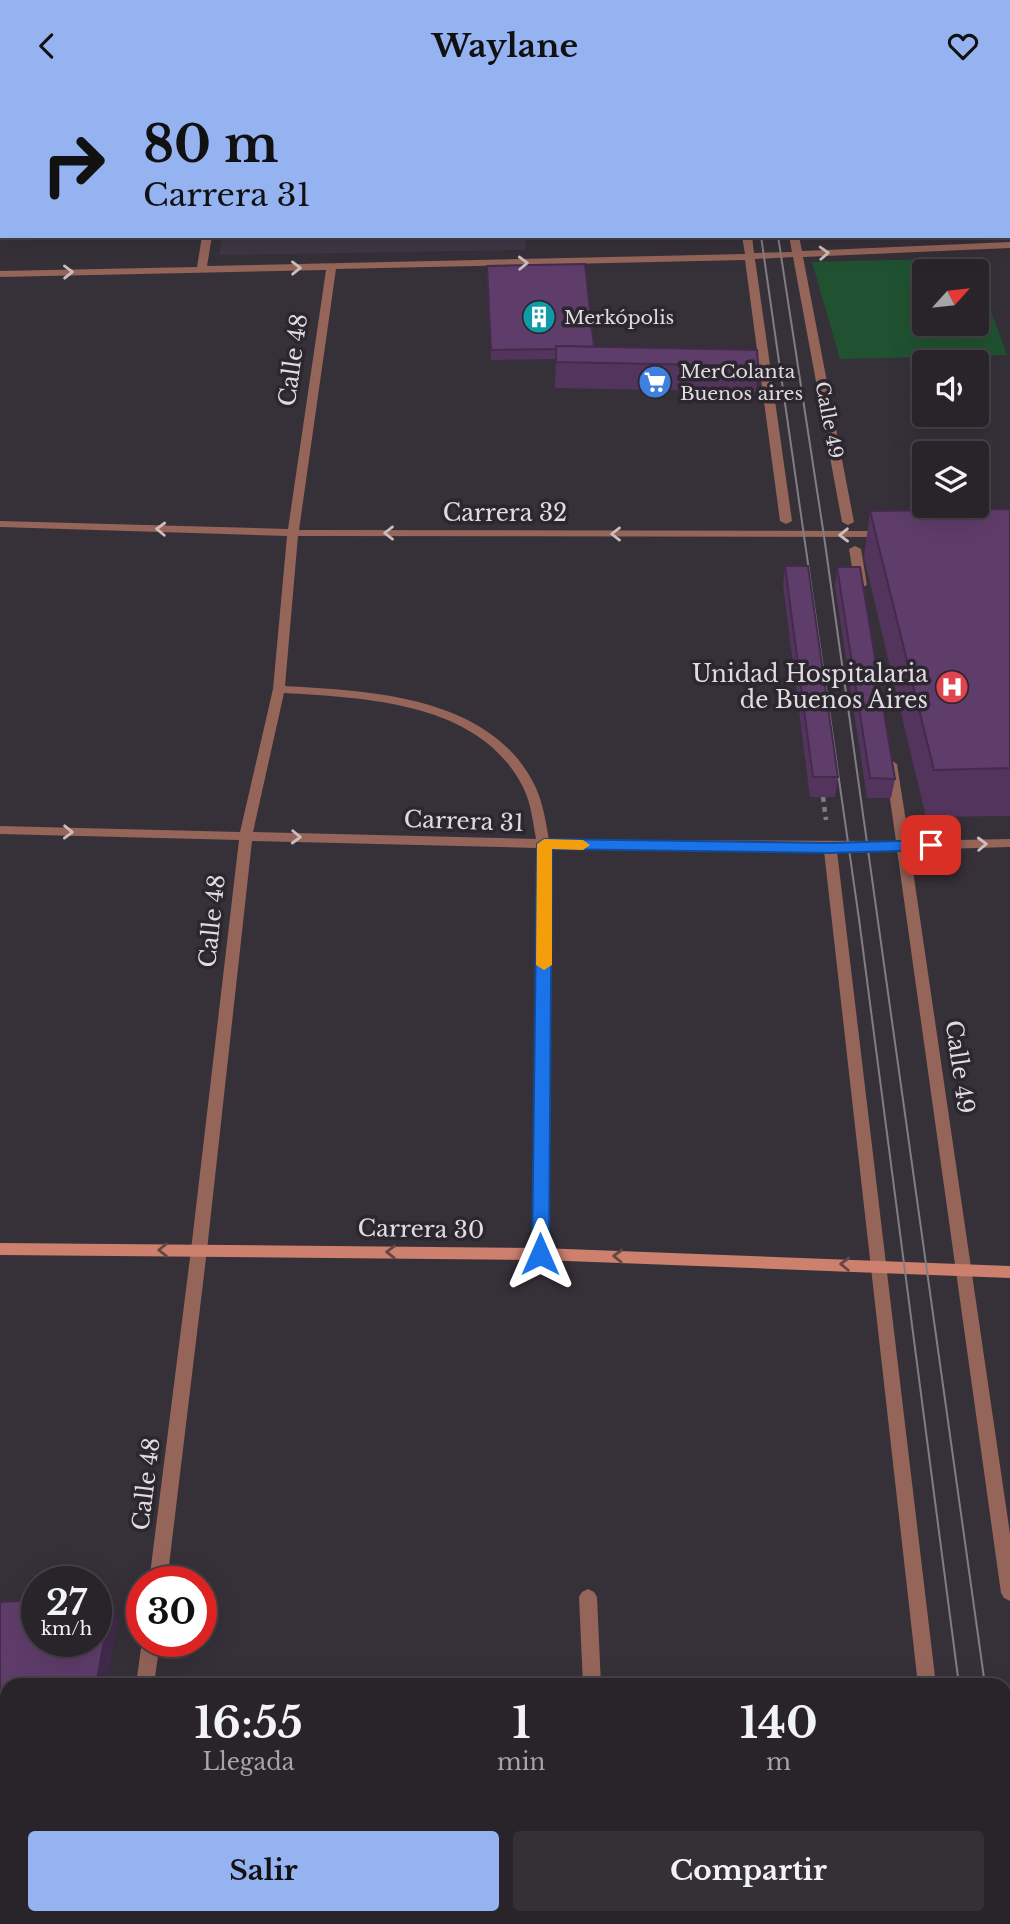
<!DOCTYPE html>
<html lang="es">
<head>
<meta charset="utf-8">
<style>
  body { margin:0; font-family:"Libre Baskerville",serif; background:#343036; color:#f1f3f6; height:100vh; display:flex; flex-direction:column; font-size:26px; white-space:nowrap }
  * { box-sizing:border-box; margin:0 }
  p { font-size:23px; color:#a5a4a8 }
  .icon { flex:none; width:38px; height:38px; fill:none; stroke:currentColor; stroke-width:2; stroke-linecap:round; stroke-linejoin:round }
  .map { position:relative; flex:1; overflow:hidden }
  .details { position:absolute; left:0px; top:1587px; width:1012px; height:247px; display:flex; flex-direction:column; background:#28242a; border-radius:21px 21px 0 0; box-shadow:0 7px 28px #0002,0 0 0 2px #444147 }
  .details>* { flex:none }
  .banner { position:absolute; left:0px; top:0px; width:1012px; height:147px; box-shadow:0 7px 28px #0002,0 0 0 2px #444147; background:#95b2f1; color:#111; overflow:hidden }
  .needle { width:46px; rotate:63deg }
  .controls { position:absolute; left:912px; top:168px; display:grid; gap:14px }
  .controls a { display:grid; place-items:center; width:77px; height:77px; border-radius:7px; background:#28242a; box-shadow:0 7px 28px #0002,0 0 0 2px #444147; font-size:35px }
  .speed { position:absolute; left:21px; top:1475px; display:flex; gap:14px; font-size:35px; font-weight:700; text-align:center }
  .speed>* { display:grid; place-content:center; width:91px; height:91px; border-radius:50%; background:#28242a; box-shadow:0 7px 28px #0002,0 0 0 2px #444147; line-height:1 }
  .speed small { font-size:18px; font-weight:400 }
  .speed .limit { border:10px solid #d22; background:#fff; color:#111 }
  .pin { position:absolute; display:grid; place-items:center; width:60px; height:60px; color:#fff; margin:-30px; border-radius:14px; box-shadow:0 4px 10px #0006 }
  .me { position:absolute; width:77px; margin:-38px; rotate:0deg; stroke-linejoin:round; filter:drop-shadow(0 0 5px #0008) }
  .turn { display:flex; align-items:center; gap:24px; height:147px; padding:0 28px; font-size:32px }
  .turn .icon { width:91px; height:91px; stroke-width:2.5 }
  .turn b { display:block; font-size:49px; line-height:60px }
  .eta { display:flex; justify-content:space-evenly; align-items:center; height:119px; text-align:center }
  .eta b { font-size:42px; font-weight:700; line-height:49px }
  .primary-button { display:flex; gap:14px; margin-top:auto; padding:14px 28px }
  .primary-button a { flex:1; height:80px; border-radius:7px; background:#95b2f1; color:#111; font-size:28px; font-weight:700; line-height:80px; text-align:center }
  .primary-button a+a { background:#343036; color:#f1f3f6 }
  header { display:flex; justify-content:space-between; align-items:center; height:91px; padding:0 28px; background:#95b2f1; color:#111; font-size:32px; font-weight:700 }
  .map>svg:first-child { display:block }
  .built { fill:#413745 }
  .green { fill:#205231 }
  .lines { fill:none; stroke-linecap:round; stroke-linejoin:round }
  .path { stroke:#7f7a81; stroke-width:4.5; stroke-dasharray:5 5; stroke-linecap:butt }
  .lane { fill:#956559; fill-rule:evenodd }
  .street { fill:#956559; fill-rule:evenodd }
  .secondary { fill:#cc806d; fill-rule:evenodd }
  .tram { stroke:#827d84; stroke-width:2 }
  .wall { fill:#52345c }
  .shaded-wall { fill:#422b4b }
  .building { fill:#5f3d6b; stroke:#422b4b; stroke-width:2 }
  .oneway { stroke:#ccbebf }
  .oneway2 { stroke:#644644 }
  .route { fill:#1a73e8; stroke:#114b97; stroke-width:2 }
  .slow { fill:#f59e0b }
  .labels { text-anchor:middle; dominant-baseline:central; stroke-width:7; stroke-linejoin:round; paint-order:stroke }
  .far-poi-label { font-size:19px; fill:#dfdbe1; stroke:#2c262e; text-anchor:start }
  .far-street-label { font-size:19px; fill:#dfdbe1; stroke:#2c262e }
  .street-label { font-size:23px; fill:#dfdbe1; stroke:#2c262e }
  .poi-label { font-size:23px; fill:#dfdbe1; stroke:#2c262e; text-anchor:end }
</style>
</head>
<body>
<header><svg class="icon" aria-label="back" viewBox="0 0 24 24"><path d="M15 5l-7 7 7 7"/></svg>Waylane<svg class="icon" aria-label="heart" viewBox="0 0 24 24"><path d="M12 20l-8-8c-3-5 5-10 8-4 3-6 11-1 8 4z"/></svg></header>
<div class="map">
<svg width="1010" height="1833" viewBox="0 0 1010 1833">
  <rect width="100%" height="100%" fill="#363038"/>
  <g class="built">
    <rect x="244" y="0" width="272" height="2"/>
    <path d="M222,145H525L526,159L219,164Z"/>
  </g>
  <path class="green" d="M971,167L976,180H924V233H976L977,182L1007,264L840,268L812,171Z"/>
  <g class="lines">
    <path class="path" d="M823,706L826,729"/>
    <g class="lane">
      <path d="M588,1498L594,1501L597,1506L601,1594H583L579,1506L582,1501Z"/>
      <rect x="591" y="1827" width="20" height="6"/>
    </g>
    <g class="street">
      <rect x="221" y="0" width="8" height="2"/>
      <rect x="724" y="0" width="8" height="2"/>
      <rect x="766" y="0" width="8" height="2"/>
      <path d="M202,145H212L207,175L745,163L742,145H752L754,162L792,161L789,145H799L802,160L1010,151V157L803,166L854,431L848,434L842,431L793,166L755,168L792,430L786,433L780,430L745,169L336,178L299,439L886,440L892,443L886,446L298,445L285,595C372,600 493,605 536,697C543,713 546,731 549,749L896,750L885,673L891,669L897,673L909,750L1010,748V756L910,759L1010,1443V1510L1004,1507L1001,1502L897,759L837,760L936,1594H918L824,760L550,757L548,1163L545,1167L540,1169L535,1167L532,1163L537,757L252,750L207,1159L167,1491H149L191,1159L239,749L0,743V735L240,741L273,598L287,445L0,436V430L288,438L326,179L0,186V180L197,176ZM284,602C367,607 480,611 523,696C531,712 533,731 536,748L253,741Z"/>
      <path d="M855,455L861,458L867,494L861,497L855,494L849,458Z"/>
      <path d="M142,1550H160L154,1594H136Z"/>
      <path d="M107,1827H127L126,1833H106Z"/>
      <rect x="944" y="1827" width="20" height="6"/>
    </g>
    <path class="secondary" d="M0,1152L540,1157L1010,1175V1187L540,1169L0,1164Z"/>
    <g class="tram">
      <path d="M761,145L859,828L959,1594"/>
      <path d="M778,145L824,445L985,1594"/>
      <path d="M1004,1737L1010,1761"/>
      <path d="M1004,1820L1010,1830"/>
    </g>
  </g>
  <g class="wall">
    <path d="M487,184L594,256L758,275L756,301L555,297L556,268L491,269Z"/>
    <path d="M1010,418V725L926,726L864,467L870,420Z"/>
    <path d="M785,475L838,686L835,706H810L783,494Z"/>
    <path d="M837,476L895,688L891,707H867L835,495Z"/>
  </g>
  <g class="shaded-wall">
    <path d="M112,1506L118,1531L106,1594H96Z"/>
    <path d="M52,1827H64L63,1833H51Z"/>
    <path d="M291,1827H296L295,1833H290Z"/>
  </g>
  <g class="building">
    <path d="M585,173L594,256L556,255V258L491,259L487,175Z"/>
    <path d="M556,255L757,259L758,275L556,271Z"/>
    <path d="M1010,418V677L934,679L870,420Z"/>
    <path d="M785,475H808L838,686H813Z"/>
    <path d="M837,476H860L895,688L870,687Z"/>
    <path d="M112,1506L96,1594H7V1827H52L51,1833H0V1511L37,1509V1550H96V1507Z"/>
    <path d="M161,1827H291L290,1833H161Z"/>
  </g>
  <defs><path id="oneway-chevron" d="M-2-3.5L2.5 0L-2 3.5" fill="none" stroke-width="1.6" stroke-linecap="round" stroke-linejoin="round" transform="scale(1.75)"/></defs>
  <g class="oneway">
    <use href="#oneway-chevron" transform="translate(824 162) rotate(-3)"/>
    <use href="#oneway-chevron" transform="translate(523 172) rotate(-2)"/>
    <use href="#oneway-chevron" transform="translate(296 177) rotate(-1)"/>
    <use href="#oneway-chevron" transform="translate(68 181) rotate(-1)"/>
    <use href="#oneway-chevron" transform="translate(161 438) rotate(-178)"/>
    <use href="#oneway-chevron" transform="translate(389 442) rotate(-180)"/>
    <use href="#oneway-chevron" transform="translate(616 443) rotate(-180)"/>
    <use href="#oneway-chevron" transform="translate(844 444) rotate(179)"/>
    <use href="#oneway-chevron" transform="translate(68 741) rotate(1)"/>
    <use href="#oneway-chevron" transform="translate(296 746) rotate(2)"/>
    <use href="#oneway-chevron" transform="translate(982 753) rotate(-2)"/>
  </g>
  <g class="oneway2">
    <use href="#oneway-chevron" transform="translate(163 1159) rotate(-180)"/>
    <use href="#oneway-chevron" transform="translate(391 1161) rotate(-179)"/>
    <use href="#oneway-chevron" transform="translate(618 1165) rotate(-178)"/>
    <use href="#oneway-chevron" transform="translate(845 1173) rotate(-178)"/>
  </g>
  <path class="route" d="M544,748L830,752L931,749L939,754L931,759L830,762L552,758L549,1163L547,1168H534L532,1163L537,753Z"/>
  <path class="slow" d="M544,748L583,749L590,754L583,759L552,758V874L544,879L536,874L537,753Z"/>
  <defs>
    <symbol id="building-disc" viewBox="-11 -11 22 22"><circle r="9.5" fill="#0f9aa8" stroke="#2c262e"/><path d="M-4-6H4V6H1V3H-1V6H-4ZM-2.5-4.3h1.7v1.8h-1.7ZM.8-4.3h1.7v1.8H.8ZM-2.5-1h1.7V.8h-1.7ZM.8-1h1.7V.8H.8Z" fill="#fff"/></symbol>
    <symbol id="supermarket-disc" viewBox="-11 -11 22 22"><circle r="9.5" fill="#3f7fe0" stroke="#2c262e"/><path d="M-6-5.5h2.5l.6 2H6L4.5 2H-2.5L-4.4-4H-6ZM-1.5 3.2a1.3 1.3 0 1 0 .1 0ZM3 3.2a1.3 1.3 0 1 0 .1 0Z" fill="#fff"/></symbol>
    <symbol id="hospital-disc" viewBox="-11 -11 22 22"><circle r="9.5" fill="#e0444e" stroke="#2c262e"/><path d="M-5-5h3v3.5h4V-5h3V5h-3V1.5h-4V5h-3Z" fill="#fff"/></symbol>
  </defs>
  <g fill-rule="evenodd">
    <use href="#building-disc" x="520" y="207" width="38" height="38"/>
    <use href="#supermarket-disc" x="636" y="272" width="38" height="38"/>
    <use href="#hospital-disc" x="933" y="577" width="38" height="38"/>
  </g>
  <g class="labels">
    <g class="far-poi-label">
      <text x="564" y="226">Merkópolis</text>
      <text x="680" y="280">MerColanta<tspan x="680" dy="22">Buenos aires</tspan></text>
    </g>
    <g class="far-street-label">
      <text transform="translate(829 329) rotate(79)">Calle 49</text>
    </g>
    <g class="street-label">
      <text transform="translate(293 269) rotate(-82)">Calle 48</text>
      <text x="505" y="422">Carrera 32</text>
      <text transform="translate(464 730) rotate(2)">Carrera 31</text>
      <text transform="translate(212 830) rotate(-84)">Calle 48</text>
      <text transform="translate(960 976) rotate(82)">Calle 49</text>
      <text transform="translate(421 1138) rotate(1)">Carrera 30</text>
      <text transform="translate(146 1393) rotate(-83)">Calle 48</text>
    </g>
    <g class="poi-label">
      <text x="928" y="583">Unidad Hospitalaria<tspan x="928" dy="26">de Buenos Aires</tspan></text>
    </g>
  </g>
</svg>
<div class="controls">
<a><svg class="needle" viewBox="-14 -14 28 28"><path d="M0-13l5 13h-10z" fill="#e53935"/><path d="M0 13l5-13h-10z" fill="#a5a4a8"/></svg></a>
<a><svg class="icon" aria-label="sound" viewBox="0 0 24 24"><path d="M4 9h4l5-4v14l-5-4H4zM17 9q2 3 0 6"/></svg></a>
<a><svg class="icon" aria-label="layers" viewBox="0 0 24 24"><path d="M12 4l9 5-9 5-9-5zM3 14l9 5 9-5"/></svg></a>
</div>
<div class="speed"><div>27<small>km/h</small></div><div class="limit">30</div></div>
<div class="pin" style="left:931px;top:754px;background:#d93025"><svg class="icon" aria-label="arrive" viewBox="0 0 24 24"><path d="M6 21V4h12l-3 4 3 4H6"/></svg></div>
<svg class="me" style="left:540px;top:1163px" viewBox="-20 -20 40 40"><path d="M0-17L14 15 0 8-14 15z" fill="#1a73e8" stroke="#fff" stroke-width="4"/></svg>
<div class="banner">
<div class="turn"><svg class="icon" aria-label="right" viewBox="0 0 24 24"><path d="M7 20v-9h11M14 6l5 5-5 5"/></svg><div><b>80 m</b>Carrera 31</div></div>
</div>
<section class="details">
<div class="eta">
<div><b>16:55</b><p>Llegada</p></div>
<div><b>1</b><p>min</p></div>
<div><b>140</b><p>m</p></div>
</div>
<div class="primary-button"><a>Salir</a><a>Compartir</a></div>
</section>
</div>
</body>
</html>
